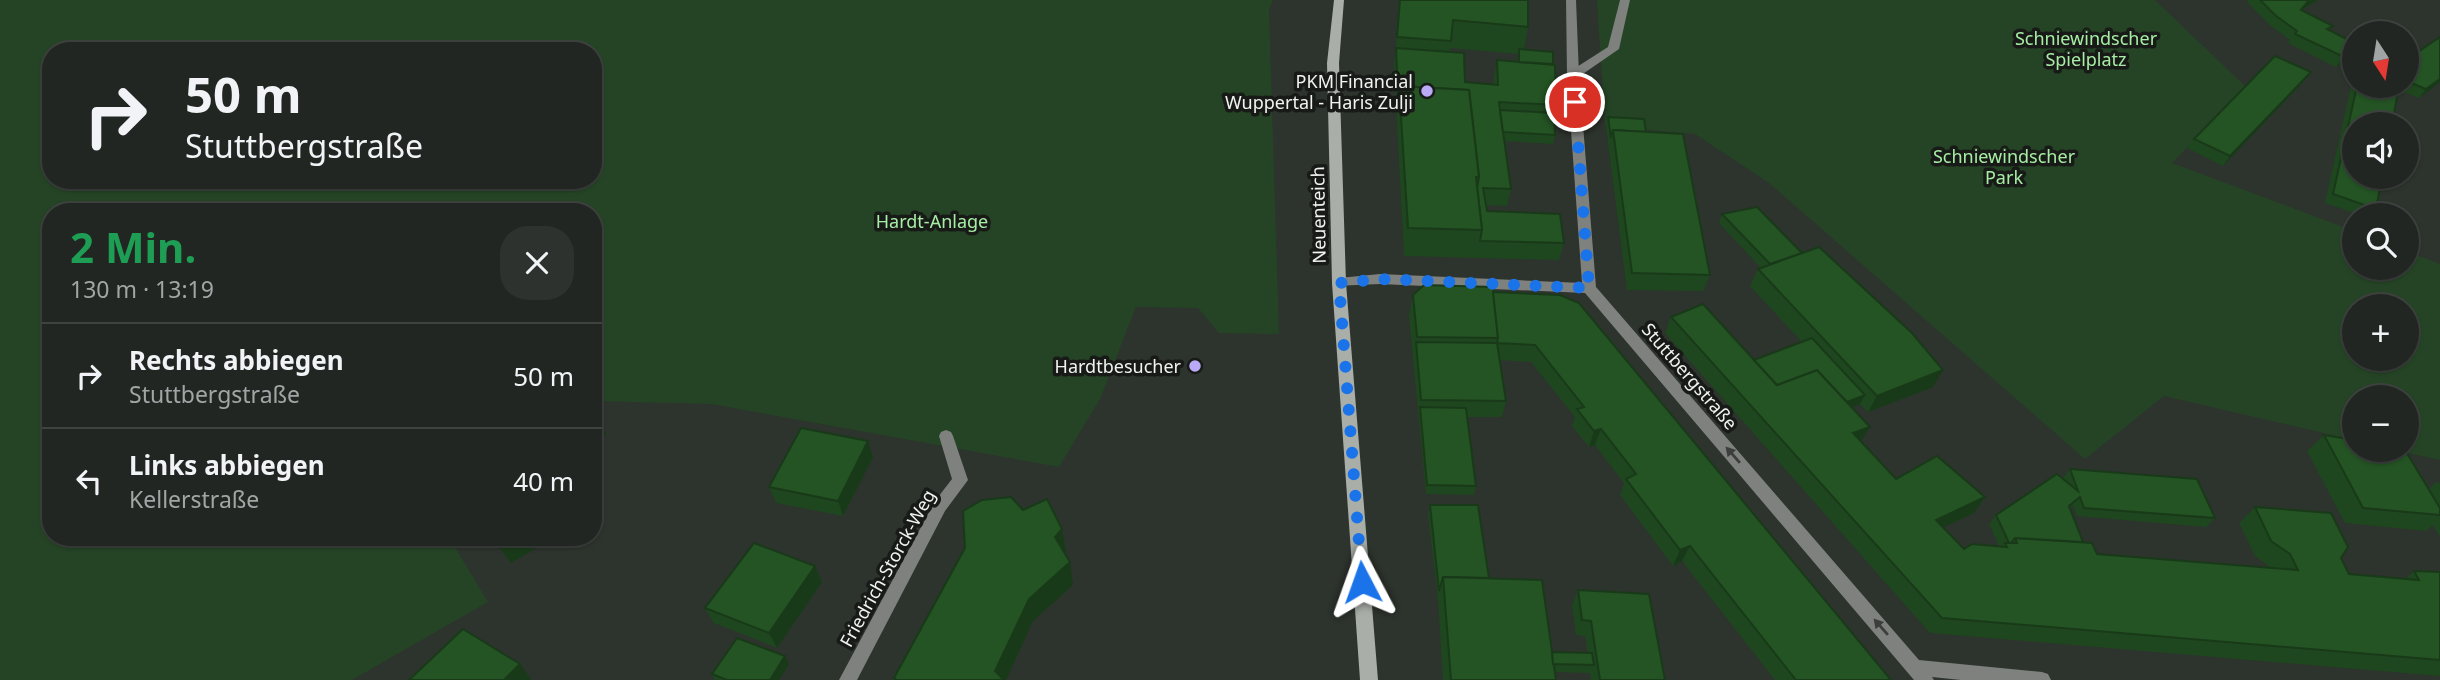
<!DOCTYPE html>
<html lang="de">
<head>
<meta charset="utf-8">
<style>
  body { margin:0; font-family:"Noto Sans",sans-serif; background:#2e322f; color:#f1f3f6; height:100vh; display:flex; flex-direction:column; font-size:26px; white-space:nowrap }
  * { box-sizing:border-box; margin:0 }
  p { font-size:23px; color:#a2a5a5 }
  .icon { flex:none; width:38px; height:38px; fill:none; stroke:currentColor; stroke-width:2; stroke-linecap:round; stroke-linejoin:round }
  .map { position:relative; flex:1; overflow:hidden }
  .panel { position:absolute; left:42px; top:203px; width:560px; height:343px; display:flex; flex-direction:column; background:#222622; border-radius:28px; box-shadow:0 2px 5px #0004,0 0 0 2px #3f4340 }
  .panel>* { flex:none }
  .banner { position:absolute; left:42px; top:42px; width:560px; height:147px; border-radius:28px; box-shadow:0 2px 5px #0004,0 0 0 2px #3f4340; background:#222622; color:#f1f3f6; overflow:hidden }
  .needle { width:46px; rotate:168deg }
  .fabs { position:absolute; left:2342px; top:21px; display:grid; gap:14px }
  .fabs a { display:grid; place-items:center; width:77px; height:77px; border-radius:50%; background:#222622; box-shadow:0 2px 5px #0004,0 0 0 2px #3f4340; font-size:35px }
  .pin { position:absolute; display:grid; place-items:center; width:60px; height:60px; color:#fff; margin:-30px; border:4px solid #fff; border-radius:50%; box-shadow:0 2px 7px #0007 }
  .me { position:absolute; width:77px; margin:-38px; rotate:356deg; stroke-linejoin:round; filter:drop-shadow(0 0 5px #0008) }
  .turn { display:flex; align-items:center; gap:24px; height:147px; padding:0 28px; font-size:32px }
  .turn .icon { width:91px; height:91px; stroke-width:2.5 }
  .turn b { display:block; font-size:49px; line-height:60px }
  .round { display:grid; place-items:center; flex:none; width:74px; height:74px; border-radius:28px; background:#2e322f }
  .headline { display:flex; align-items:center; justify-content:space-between; height:119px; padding:0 28px }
  h1 { font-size:42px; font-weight:700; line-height:52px; color:#1e9e55 }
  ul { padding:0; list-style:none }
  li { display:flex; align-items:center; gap:21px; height:105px; padding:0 28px; border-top:2px solid #3f4340 }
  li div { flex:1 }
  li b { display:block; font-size:26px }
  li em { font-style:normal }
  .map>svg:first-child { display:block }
  .green { fill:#254425; fill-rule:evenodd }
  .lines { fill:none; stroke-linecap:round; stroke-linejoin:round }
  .lane { fill:#7e817e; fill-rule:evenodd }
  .street { fill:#7e817e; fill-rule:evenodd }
  .secondary { fill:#a9aea9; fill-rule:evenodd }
  .wall { fill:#1f471f; fill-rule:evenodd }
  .shaded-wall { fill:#193a19 }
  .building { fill:#245324; stroke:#193a19; stroke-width:2 }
  .oneway { fill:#3b3e3b }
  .route { stroke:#1a73e8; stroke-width:12; stroke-dasharray:0 21.6 }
  .poi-dot { fill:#bbaaf6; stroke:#171a17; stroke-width:2.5 }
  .labels { text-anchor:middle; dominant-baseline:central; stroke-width:7; stroke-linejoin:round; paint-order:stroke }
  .park-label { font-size:18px; fill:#a7eda4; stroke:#171a17 }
  .poi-label { font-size:18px; fill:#f0f4f0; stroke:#171a17; text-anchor:end }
  .street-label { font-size:18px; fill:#f0f4f0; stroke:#171a17 }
</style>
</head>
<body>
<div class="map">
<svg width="2440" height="680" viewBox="0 0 2440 680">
  <rect width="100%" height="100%" fill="#2d332d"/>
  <g class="green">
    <path d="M0,0H1273L1269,10L1279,334L1219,333L1198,308L1136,307L1100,399L1059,467L711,404L593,401V212H51V537H449L488,602L352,680H0ZM51,51H593V180H51Z"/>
    <path d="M1597,0H2155L2246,87L2172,163L2354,231V268H2406V251L2440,264V460L2394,450H2406V397H2354V440L2164,396L2085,459L1769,183L1695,134L1605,126ZM2354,306H2406V359H2354Z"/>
  </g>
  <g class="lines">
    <path class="lane" d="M1620,0H1630L1619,49L1577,78H1569V72L1608,47Z"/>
    <g class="street">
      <path d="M1566,0H1576L1579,75L1596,287L1919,660L2042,672L2048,674L2051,680H1961L1932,677L1934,680H1914L1585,293L1380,284L1334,286L1332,283L1334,280L1339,278L1380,274L1582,283L1567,75Z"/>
      <path d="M946,430L951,432L953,436L968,480L945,511L857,680H839L935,501L952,479L939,436L941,432Z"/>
    </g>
    <path class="secondary" d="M1334,0H1344L1339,63L1346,283L1378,680H1360L1332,283L1327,63Z"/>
  </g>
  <g class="wall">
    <path d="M1400,0H1528V27L1524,50L1556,105L1554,113L1555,135L1553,144L1504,141L1511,189L1507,206L1486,205L1487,211L1564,243L1559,260L1404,256L1394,65ZM1450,48L1518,54L1517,62L1497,60L1494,77V85L1465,82L1450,52Z"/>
    <path d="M2248,0H2318L2302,10L2333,26L2330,30L2352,55L2336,67L2288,43L2290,40L2270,25L2247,2Z"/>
    <path d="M2406,60L2440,82L2419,98L2398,90L2376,209L2370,215H2360L2325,203L2352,82L2354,80V86H2406Z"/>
    <path d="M2311,72L2304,81L2223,166L2187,148L2194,139Z"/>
    <path d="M1608,117L1646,132L1710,275L1703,291L1627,290L1606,127Z"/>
    <path d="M1722,214L1933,387L1868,412L1860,404L1852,407L1861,442L1896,479L1985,497L1974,513L1943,527L1964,549L1999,546L1989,524L1996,515L2063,479V478L2070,469L2215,518L2206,527L2077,516L2073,505L2070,508L2083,542L2097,554L2271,568L2255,556L2239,523L2255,507L2341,558L2349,574L2405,579L2414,571L2440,572V676L1930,633L1665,333L1671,317L1754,360L1802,342L1750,286L1758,269L1761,268L1719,223Z"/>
    <path d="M1493,292L1891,680H1775L1682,561L1673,566L1620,495L1624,483L1595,445L1589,447L1572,426L1575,417L1531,362L1500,360L1506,401L1502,417H1467L1476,486L1474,495L1426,494L1409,316L1413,295Z"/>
    <path d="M2324,435L2353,440L2352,437L2354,436V450L2429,489L2436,482L2440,483V537L2433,525L2426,531L2345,523L2307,451Z"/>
    <path d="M873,457L843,516L776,503L769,487Z"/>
    <path d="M1430,505L1489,578L1552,652L1588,653L1585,636L1576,635L1572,605L1578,590L1665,680H1591L1590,673L1555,672L1556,680H1443L1438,599L1428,514Z"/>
    <path d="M815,566L822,582L777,648L714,623L705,608Z"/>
    <path d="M789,664L779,680H715L712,674Z"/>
  </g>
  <g class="shaded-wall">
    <path d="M2309,0H2318L2303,9L2294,19Z"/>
    <path d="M2354,50V53L2352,55L2336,67L2344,57Z"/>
    <path d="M2311,72L2304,81L2223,166L2230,156Z"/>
    <path d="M2440,79V82L2419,98L2426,89Z"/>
    <path d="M1943,370L1933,387L1868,412L1877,396Z"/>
    <path d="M1865,395L1860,404L1834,414L1839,405Z"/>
    <path d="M601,425L606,434L593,441V429Z"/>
    <path d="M1870,427L1860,443L1853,433Z"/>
    <path d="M1601,429L1595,445L1589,447L1594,431Z"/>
    <path d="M868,441L873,457L843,516L838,501Z"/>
    <path d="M594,492L604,508L593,514V493Z"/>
    <path d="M1985,497L1974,513L1925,536L1936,520Z"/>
    <path d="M1062,529L1066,552L1059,560L1055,537Z"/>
    <path d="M518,537H555L511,563L500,548Z"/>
    <path d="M1690,546L1682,561L1673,566L1680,550Z"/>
    <path d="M1070,562L1073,585L1033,621L1006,680H997L995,671L1029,599Z"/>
    <path d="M815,566L822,582L777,648L769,633Z"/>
    <path d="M785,656L789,664L779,680H770Z"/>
    <path d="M520,664L531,679L530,680H504Z"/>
  </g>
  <g class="building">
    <path d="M1400,0H1528V27L1453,20L1451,41L1397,37Z"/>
    <path d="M2260,0H2309L2301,10L2333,26L2327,29L2354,43V50L2344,57L2295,34L2297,31L2276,16Z"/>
    <path d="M2440,37V79L2426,89L2406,81V60Z"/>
    <path d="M1396,48L1464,53L1465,82L1498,85L1497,60L1555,65L1556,105L1499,102L1511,189L1483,188L1487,211L1560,214L1564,243L1480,241L1482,230L1477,188L1479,177L1469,90L1399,86L1398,97Z"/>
    <path d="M1519,49L1553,52V64L1519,62Z"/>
    <path d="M2275,56L2311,72L2230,156L2194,139Z"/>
    <path d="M1399,86L1469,90L1479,177H1476L1482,230L1408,228Z"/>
    <path d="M2357,86H2399L2392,124H2354V177H2382L2376,209L2333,194Z"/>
    <path d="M1500,110L1554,113L1555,135L1503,132Z"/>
    <path d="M1608,117L1644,119L1646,132L1613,130L1611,138Z"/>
    <path d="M1613,130L1683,134L1710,275L1632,273Z"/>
    <path d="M1757,207L1802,253L1770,264L1722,214Z"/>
    <path d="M1819,247L1912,333L1943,370L1877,396L1758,269Z"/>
    <path d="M1424,285L1493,287L1498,338L1417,337L1413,295Z"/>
    <path d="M1493,292L1560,295L1579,303L1891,680H1796L1690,546L1680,550L1626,479L1636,474L1601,429L1594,431L1577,409L1584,407L1535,345L1497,343L1498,338Z"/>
    <path d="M1703,304L1777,385L1817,370L1870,427L1853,433L1896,479L1937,456L1985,497L1936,520L1964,549L1972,544L2007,547L2005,543H2017L2015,538L2092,543L2097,554L2298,570L2290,554L2271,541L2255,507L2331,513L2348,547L2341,558L2349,574L2419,580L2414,571L2440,572V660L1942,618L1671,317Z"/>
    <path d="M1812,338L1865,395L1847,402L1817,370L1777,385L1754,360Z"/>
    <path d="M1416,342L1497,343L1506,401L1421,400Z"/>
    <path d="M1420,407L1466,408L1476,486L1427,485Z"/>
    <path d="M593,415L601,425L593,429Z"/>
    <path d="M801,428L868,441L838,501L769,487Z"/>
    <path d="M2324,435L2354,440V450H2405L2440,508V515L2363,508Z"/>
    <path d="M2070,469L2197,479L2215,518L2084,508L2080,497L2069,506L2083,542L2015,538L2011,543H2009L1996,515L2057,474L2078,491Z"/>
    <path d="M1011,497L1023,510L1047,499L1062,529L1055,537L1070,562L1029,599L995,671L1004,680H897L894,678L965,548L963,511L982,500Z"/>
    <path d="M1430,505H1478L1489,578L1443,577L1439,591Z"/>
    <path d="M493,537H518L500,548Z"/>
    <path d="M754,543L815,566L769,633L705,608Z"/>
    <path d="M1443,577L1542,580L1556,680H1451Z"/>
    <path d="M1578,590L1649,594L1665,680H1600L1591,621L1582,620Z"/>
    <path d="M463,629L520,664L504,680H409Z"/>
    <path d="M737,638L785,656L770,680H727L712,674Z"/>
    <path d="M1552,652L1592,653L1594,665L1553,664Z"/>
  </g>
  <defs><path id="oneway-solid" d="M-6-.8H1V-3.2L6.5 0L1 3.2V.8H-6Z" transform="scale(1.75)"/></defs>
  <g class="oneway">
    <use href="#oneway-solid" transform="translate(1733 455) rotate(-131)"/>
    <use href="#oneway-solid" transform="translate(1881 627) rotate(-131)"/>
  </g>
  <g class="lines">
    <path class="route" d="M1362,582L1339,283L1380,279L1589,288L1575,102"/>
  </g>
  <g class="poi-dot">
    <circle cx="1427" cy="91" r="7"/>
    <circle cx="1195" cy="366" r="7"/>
  </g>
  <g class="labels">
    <g class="park-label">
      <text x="2086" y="38">Schniewindscher<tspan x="2086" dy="21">Spielplatz</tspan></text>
      <text x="2004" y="156">Schniewindscher<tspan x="2004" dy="21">Park</tspan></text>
      <text x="932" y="221">Hardt-Anlage</text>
    </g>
    <g class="poi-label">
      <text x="1413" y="81">PKM Financial<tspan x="1413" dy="21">Wuppertal - Haris Zulji</tspan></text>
      <text x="1181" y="366">Hardtbesucher</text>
    </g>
    <g class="street-label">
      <text transform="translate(1318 215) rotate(-91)">Neuenteich</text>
      <text transform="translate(1690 376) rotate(49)">Stuttbergstraße</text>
      <text transform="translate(887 568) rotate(-61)">Friedrich-Storck-Weg</text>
    </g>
  </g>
</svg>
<div class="fabs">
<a><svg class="needle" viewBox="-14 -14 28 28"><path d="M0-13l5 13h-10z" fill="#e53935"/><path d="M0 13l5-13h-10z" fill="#a2a5a5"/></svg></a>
<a><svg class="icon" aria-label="sound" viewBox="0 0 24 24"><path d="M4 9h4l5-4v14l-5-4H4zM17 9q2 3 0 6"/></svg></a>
<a><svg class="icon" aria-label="search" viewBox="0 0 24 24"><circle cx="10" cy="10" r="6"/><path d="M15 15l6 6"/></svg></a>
<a>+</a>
<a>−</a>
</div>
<div class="pin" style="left:1575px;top:102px;background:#d93025"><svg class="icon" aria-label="arrive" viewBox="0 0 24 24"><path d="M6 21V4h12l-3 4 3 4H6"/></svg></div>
<svg class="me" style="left:1362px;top:582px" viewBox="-20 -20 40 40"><path d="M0-17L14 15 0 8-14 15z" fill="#1a73e8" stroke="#fff" stroke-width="4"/></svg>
<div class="banner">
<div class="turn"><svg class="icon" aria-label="right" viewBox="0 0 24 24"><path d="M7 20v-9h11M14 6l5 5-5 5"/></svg><div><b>50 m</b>Stuttbergstraße</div></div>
</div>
<section class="panel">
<div class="headline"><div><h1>2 Min.</h1><p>130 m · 13:19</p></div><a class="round"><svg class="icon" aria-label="close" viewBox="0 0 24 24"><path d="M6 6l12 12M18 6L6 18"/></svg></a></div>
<ul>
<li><svg class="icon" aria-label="right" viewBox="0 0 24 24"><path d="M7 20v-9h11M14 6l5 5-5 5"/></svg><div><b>Rechts abbiegen</b><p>Stuttbergstraße</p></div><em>50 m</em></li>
<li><svg class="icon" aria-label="left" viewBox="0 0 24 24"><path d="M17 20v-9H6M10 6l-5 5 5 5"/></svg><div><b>Links abbiegen</b><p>Kellerstraße</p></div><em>40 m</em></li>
</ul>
</section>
</div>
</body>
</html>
